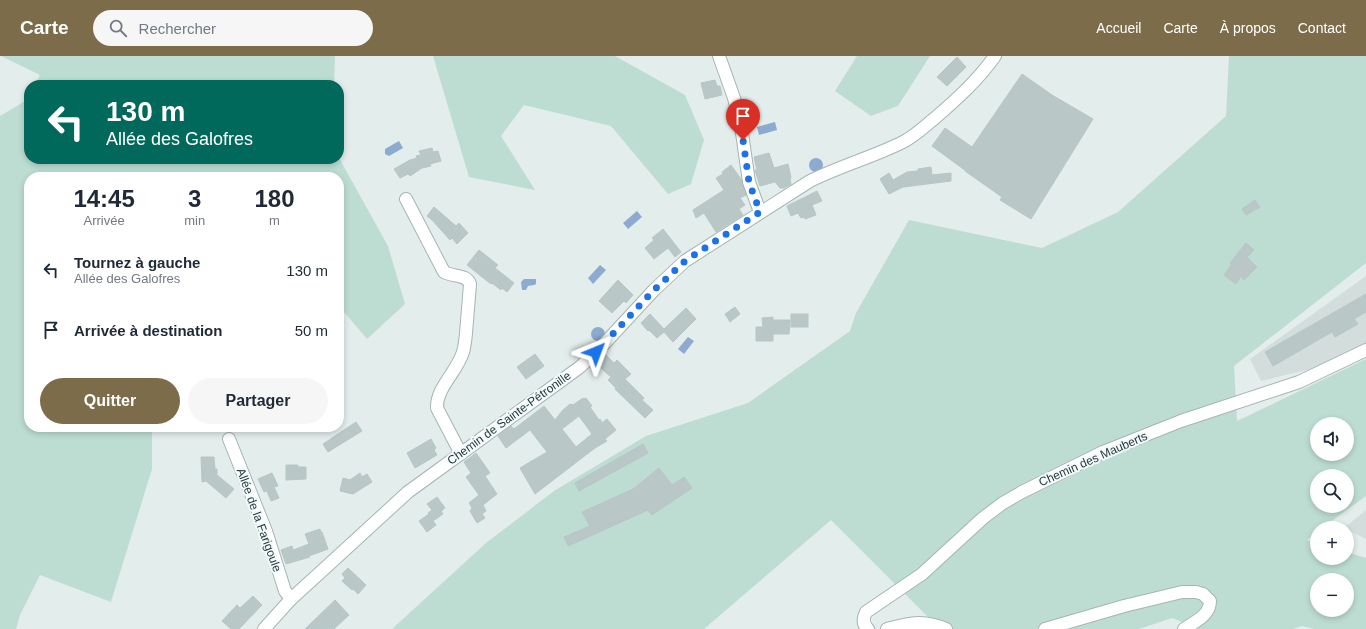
<!DOCTYPE html>
<html lang="fr">
<head>
<meta charset="utf-8">
<style>
  body { margin:0; font-family:Helvetica,sans-serif; background:#f6f6f7; color:#1f2937; height:100vh; display:flex; flex-direction:column; font-size:15px; white-space:nowrap }
  * { box-sizing:border-box; margin:0 }
  p { font-size:13px; color:#747a83 }
  .icon { flex:none; width:22px; height:22px; fill:none; stroke:currentColor; stroke-width:2; stroke-linecap:round; stroke-linejoin:round }
  .map { position:relative; flex:1; overflow:hidden }
  .drawer { position:absolute; left:24px; top:116px; width:320px; height:260px; display:flex; flex-direction:column; background:#fff; border-radius:16px; box-shadow:0 2px 6px #0003 }
  .drawer>* { flex:none }
  .banner { position:absolute; left:24px; top:24px; width:320px; height:84px; border-radius:16px; box-shadow:0 2px 6px #0003; background:#00695c; color:#fff; overflow:hidden }
  .controls { position:absolute; left:1310px; top:361px; display:grid; gap:8px }
  .controls a { display:grid; place-items:center; width:44px; height:44px; border-radius:50%; background:#fff; box-shadow:0 2px 6px #0003; font-size:20px }
  .pin { position:absolute; display:grid; place-items:center; width:34px; height:34px; color:#fff; margin:-41px -17px; border-radius:50% 50% 50% 0; rotate:-45deg; box-shadow:0 0 4px #0007 }
  .pin .icon { rotate:45deg }
  .me { position:absolute; width:44px; margin:-22px; rotate:44deg; stroke-linejoin:round; filter:drop-shadow(0 0 3px #0008) }
  .turn { display:flex; align-items:center; gap:14px; height:84px; padding:0 16px; font-size:18px }
  .turn .icon { width:52px; height:52px; stroke-width:2.5 }
  .turn b { display:block; font-size:28px; line-height:34px }
  .eta { display:flex; justify-content:space-evenly; align-items:center; height:68px; text-align:center }
  .eta b { font-size:24px; font-weight:600; line-height:28px }
  .button { display:flex; gap:8px; margin-top:auto; padding:8px 16px }
  .button a { flex:1; height:46px; border-radius:24px; background:#7d6c49; color:#fff; font-size:16px; font-weight:600; line-height:46px; text-align:center }
  .button a+a { background:#f6f6f7; color:#1f2937 }
  ul { padding:0; list-style:none }
  li { display:flex; align-items:center; gap:12px; height:60px; padding:0 16px }
  li div { flex:1 }
  li b { display:block; font-size:15px }
  li em { font-style:normal }
  header { display:flex; align-items:center; gap:24px; box-sizing:border-box; height:56px; padding:0 20px; background:#7d6c49; color:#fff }
  header strong { font-size:19px }
  nav { display:flex; gap:22px; margin-inline-start:auto; font-size:14px }
  .search { width:280px; height:36px; background:#f6f6f7; display:flex; align-items:center; gap:10px; box-sizing:border-box; padding:0 14px; border-radius:22px; color:#747a83; font-size:15px }
  .map>svg:first-child { display:block }
  .built { fill:#d2dddc }
  .green { fill:#bdddd3; fill-rule:evenodd }
  .water { fill:#8daad0 }
  .building { fill:#b9c8c7; stroke:#b6c6c6; fill-rule:evenodd }
  .lines { fill:none; stroke-linecap:round; stroke-linejoin:round }
  .minor-casing { stroke:#a6b4b4; stroke-width:14 }
  .minor { stroke:#fff; stroke-width:12 }
  .route { stroke:#1a73e8; stroke-width:7; stroke-dasharray:0 12.6 }
  .labels { text-anchor:middle; dominant-baseline:central; stroke-width:4; stroke-linejoin:round; paint-order:stroke }
  .street-label { font-size:12px; fill:#233a3e; stroke:#f4f9f9 }
</style>
</head>
<body>
<header>
<strong>Carte</strong>
<div class="search"><svg class="icon" aria-label="search" viewBox="0 0 24 24"><circle cx="10" cy="10" r="6"/><path d="M15 15l6 6"/></svg>Rechercher</div>
<nav><a>Accueil</a><a>Carte</a><a>À propos</a><a>Contact</a></nav>
</header>
<div class="map">
<svg width="1366" height="573" viewBox="0 0 1366 573">
  <rect width="100%" height="100%" fill="#e3edec"/>
  <g class="built">
    <path d="M1366,220V300L1261,325L1250,303Z"/>
    <path d="M1366,454V483L1344,472Z"/>
  </g>
  <g class="green">
    <path d="M1,0H335L334,29H35L40,19Z"/>
    <path d="M433,0H615L685,39L704,84L691,128L668,138L611,70L524,49L501,80L535,134L469,121Z"/>
    <path d="M857,0H930L898,50L871,60L835,35Z"/>
    <path d="M1229,0H1366V207L1234,310L1237,365L1366,303V440L1322,472H1317V476L1307,484L1317,487V502H1347V496L1366,502V573H1314L1302,570L1293,573H1200L1172,562L1139,573H936L938,571L831,464L704,573H392L486,487L554,435L646,380L748,347L850,275L856,257L909,164L1042,192L1118,156L1226,60ZM1317,368H1347V398H1317ZM1317,420H1347V450H1317ZM1317,524H1347V554H1317Z"/>
    <path d="M29,39V103H339V102L388,190L405,248L367,283L339,250V121H29V371H152V413L111,546L40,519L20,559L16,573H0V60L27,44Z"/>
  </g>
  <g class="water">
    <path d="M775,66L777,74L759,79L757,71Z"/>
    <path d="M399,85L403,92L389,100L385,98V93Z"/>
    <circle cx="816" cy="109" r="7"/>
    <path d="M637,155L642,161L628,173L623,167Z"/>
    <path d="M600,209L606,214L593,228L588,222Z"/>
    <path d="M524,223H536V228L534,229L528,230L526,234H522L521,226Z"/>
    <circle cx="598" cy="278" r="7"/>
    <path d="M688,281L694,285L684,298L678,293Z"/>
  </g>
  <g class="building">
    <path d="M957,1L966,11L947,30L937,21Z"/>
    <path d="M1022,18L1052,39L1093,63L1031,163L1000,144L1002,141L965,115H966L932,90L945,72L972,91Z"/>
    <path d="M715,24L717,30H720L722,39L705,43L701,27Z"/>
    <path d="M432,92L433,96L438,95L441,105L430,108L431,110L422,112L410,120L408,118L400,122L394,113L410,104L417,102L416,100L421,99L419,95Z"/>
    <path d="M769,97L774,112L788,108L791,122L790,123L791,128L784,132H780L775,126L760,130L755,114H757L754,101Z"/>
    <path d="M731,109L741,123L746,139L740,142L745,149L739,153L743,159L716,176L704,157L696,162L693,154L724,134L716,122L723,118L722,116Z"/>
    <path d="M931,111L932,119L951,117V125L903,131L889,138L880,123L889,117L893,124L907,116L918,115V113Z"/>
    <path d="M817,135L822,145L812,149L816,159L805,163L804,161L801,162L798,157L791,160L787,150Z"/>
    <path d="M1255,144L1260,151L1246,159L1242,153Z"/>
    <path d="M434,151L456,170L459,167L468,177L457,188L452,182L450,184L432,164L427,160Z"/>
    <path d="M663,173L681,196L675,201L668,192L654,203L645,192L654,184L652,182Z"/>
    <path d="M1246,187L1254,194L1247,201L1257,211L1244,224L1241,220L1236,228L1224,219L1232,208L1230,207Z"/>
    <path d="M479,194L498,209L495,212L514,227L507,236L502,232L501,234L492,227L491,228L467,209Z"/>
    <path d="M618,224L633,239L626,247L624,245L612,257L599,245Z"/>
    <path d="M1366,238V256L1354,263L1358,268L1335,281L1332,276L1273,310L1265,296Z"/>
    <path d="M735,251L740,258L730,266L725,258Z"/>
    <path d="M686,252L696,263L673,286L664,276L657,282L649,274L648,275L641,267L650,258L664,273Z"/>
    <rect x="791" y="258" width="17" height="13"/>
    <path d="M773,261V264H790L789,278H773V285H756V271H763L762,262Z"/>
    <path d="M535,298L544,310L526,323L517,311Z"/>
    <path d="M605,298L614,307L617,304L631,318L625,323L644,342L642,344L653,354L645,362L615,333L616,332L608,324L611,321L595,307Z"/>
    <path d="M583,342L584,343L586,342L592,350L590,351L599,364L600,363L602,367L607,363L616,374L605,383L607,385L595,392L535,438L520,412L547,396L530,374L506,392L498,380L511,370L514,373L544,350L555,364L563,354L570,348L573,349ZM579,360L592,378L576,391L562,373Z"/>
    <path d="M356,366L362,375L328,396L323,388Z"/>
    <path d="M431,383L436,392L434,394L437,399L415,412L407,397Z"/>
    <path d="M643,388L648,397L579,435L575,427Z"/>
    <path d="M476,397L490,417L485,420L497,438L483,449L486,455L482,458L485,462L477,467L470,455L472,452L469,447L479,439L466,421L471,417L464,406Z"/>
    <path d="M201,401H214L215,413H217V419L234,433L226,442L206,425L202,426Z"/>
    <path d="M286,409H298V411H306V423L286,424Z"/>
    <path d="M659,412L672,429L684,421L692,432L652,459L648,454L568,490L564,481L590,470L582,456L633,433Z"/>
    <path d="M272,417L278,430L274,431L279,442L271,445L267,435L264,436L258,423Z"/>
    <path d="M360,417L362,421L367,418L372,426L353,438L340,435L343,422L350,424Z"/>
    <path d="M437,441L445,452L441,455L443,458L433,465L436,469L427,476L419,465L429,458L428,457L432,454L427,448Z"/>
    <path d="M320,473L321,476H322L328,493L309,500L310,501L286,508L281,494L292,490L293,494L309,488L305,478Z"/>
    <path d="M348,512L366,529L358,538L353,533L352,534L342,525L345,522L342,518Z"/>
    <path d="M253,540L262,549L239,573H231L222,565L237,549L240,552Z"/>
    <path d="M335,544L349,559L334,573H305Z"/>
  </g>
  <g class="lines">
    <defs>
      <g id="minor">
        <path d="M719,0L734,42L741,70L749,126L760,156"/>
        <path d="M406,143L444,216C453,221 467,218 470,228C469,240 468,253 467,265C466,275 466,286 463,296C457,316 436,332 437,352L461,398"/>
        <path d="M229,383L266,475L285,535L291,543"/>
        <path d="M264,573L291,543L313,523L408,436L580,311L604,288L654,234L685,205L810,125C840,110 873,101 903,86C915,80 925,70 935,62C957,43 978,24 995,0"/>
        <path d="M868,573C862,568 863,562 866,556L922,518L983,462L1003,447L1022,436L1103,396L1181,365L1299,326L1366,294"/>
        <path d="M887,573C910,567 923,563 946,573"/>
        <path d="M1045,573L1124,550L1182,536H1196L1203,538L1210,545C1210,560 1194,566 1184,573"/>
      </g>
    </defs>
    <use href="#minor" class="minor-casing"/>
    <use href="#minor" class="minor"/>
  </g>
  <g class="lines">
    <path class="route" d="M596,296L654,234L685,205L760,156L749,126L743,84"/>
  </g>
  <g class="labels">
    <g class="street-label">
      <text transform="translate(509 362) rotate(-36)">Chemin de Sainte-Pétronille</text>
      <text transform="translate(1093 403) rotate(-24)">Chemin des Mauberts</text>
      <text transform="translate(259 464) rotate(70)">Allée de la Farigoule</text>
    </g>
  </g>
</svg>
<div class="controls">
<a><svg class="icon" aria-label="sound" viewBox="0 0 24 24"><path d="M4 9h4l5-4v14l-5-4H4zM17 9q2 3 0 6"/></svg></a>
<a><svg class="icon" aria-label="search" viewBox="0 0 24 24"><circle cx="10" cy="10" r="6"/><path d="M15 15l6 6"/></svg></a>
<a>+</a>
<a>−</a>
</div>
<div class="pin" style="left:743px;top:84px;background:#d93025"><svg class="icon" aria-label="arrive" viewBox="0 0 24 24"><path d="M6 21V4h12l-3 4 3 4H6"/></svg></div>
<svg class="me" style="left:596px;top:296px" viewBox="-20 -20 40 40"><path d="M0-17L14 15 0 8-14 15z" fill="#1a73e8" stroke="#fff" stroke-width="4"/></svg>
<div class="banner">
<div class="turn"><svg class="icon" aria-label="left" viewBox="0 0 24 24"><path d="M17 20v-9H6M10 6l-5 5 5 5"/></svg><div><b>130 m</b>Allée des Galofres</div></div>
</div>
<section class="drawer">
<div class="eta">
<div><b>14:45</b><p>Arrivée</p></div>
<div><b>3</b><p>min</p></div>
<div><b>180</b><p>m</p></div>
</div>
<ul>
<li><svg class="icon" aria-label="left" viewBox="0 0 24 24"><path d="M17 20v-9H6M10 6l-5 5 5 5"/></svg><div><b>Tournez à gauche</b><p>Allée des Galofres</p></div><em>130 m</em></li>
<li><svg class="icon" aria-label="arrive" viewBox="0 0 24 24"><path d="M6 21V4h12l-3 4 3 4H6"/></svg><div><b>Arrivée à destination</b></div><em>50 m</em></li>
</ul>
<div class="button"><a>Quitter</a><a>Partager</a></div>
</section>
</div>
</body>
</html>
